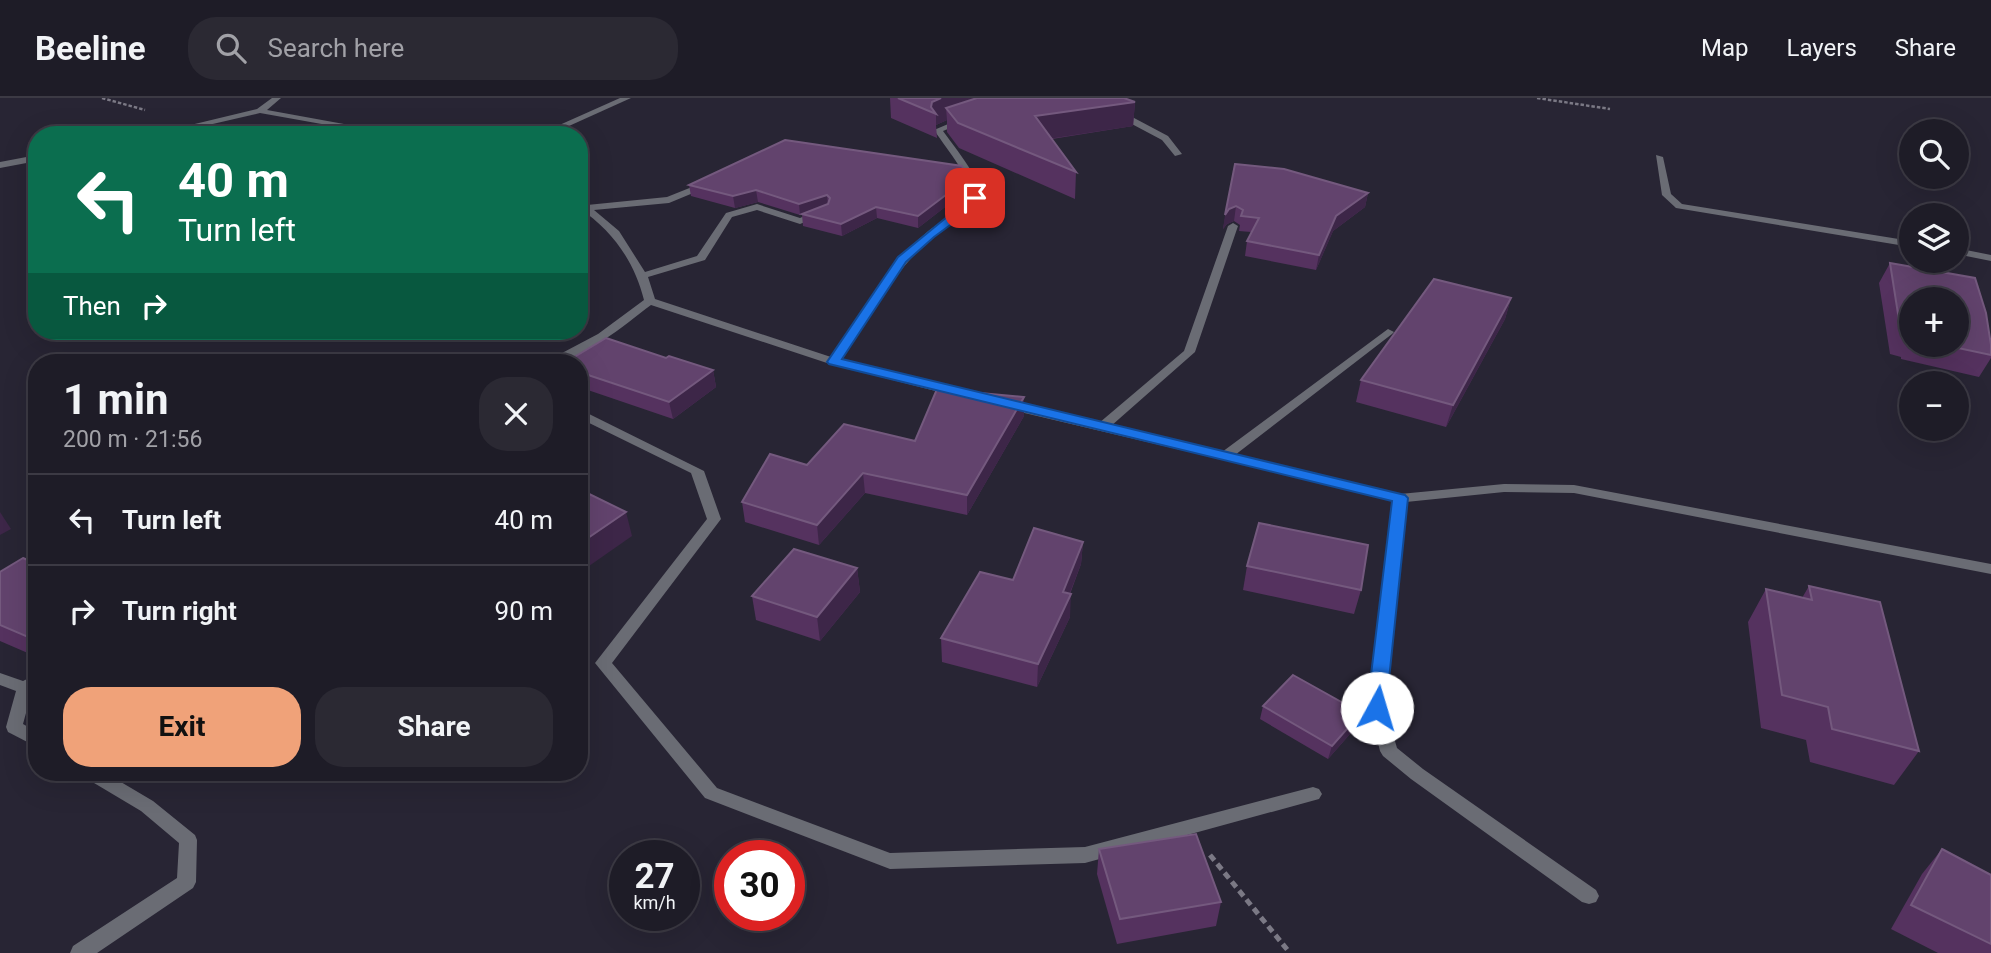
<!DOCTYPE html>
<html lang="en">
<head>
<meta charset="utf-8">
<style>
  body { margin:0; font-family:Roboto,sans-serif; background:#2b2933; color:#f1f3f6; height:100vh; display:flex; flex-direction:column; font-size:26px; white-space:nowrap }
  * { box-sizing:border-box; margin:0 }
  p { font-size:23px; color:#a1a1a7 }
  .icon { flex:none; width:38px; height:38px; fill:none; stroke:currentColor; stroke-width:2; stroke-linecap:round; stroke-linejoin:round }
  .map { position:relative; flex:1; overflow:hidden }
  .side { position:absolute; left:28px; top:256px; width:560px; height:427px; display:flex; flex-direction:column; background:#1e1c27; border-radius:28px; box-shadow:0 7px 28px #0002,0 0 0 2px #3c3a44 }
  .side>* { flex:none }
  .banner { position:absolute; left:28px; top:28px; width:560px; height:214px; border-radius:28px; box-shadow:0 7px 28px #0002,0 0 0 2px #3c3a44; background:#0b6e4f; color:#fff; overflow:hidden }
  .controls { position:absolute; left:1899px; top:21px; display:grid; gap:14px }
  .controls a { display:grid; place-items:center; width:70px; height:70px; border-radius:50%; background:#1e1c27; box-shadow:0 7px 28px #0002,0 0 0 2px #3c3a44; font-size:35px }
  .speed { position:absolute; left:609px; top:742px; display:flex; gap:14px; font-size:35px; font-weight:700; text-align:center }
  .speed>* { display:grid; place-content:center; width:91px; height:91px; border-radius:50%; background:#1e1c27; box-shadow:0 7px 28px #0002,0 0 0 2px #3c3a44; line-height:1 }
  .speed small { font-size:18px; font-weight:400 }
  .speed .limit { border:10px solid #d22; background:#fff; color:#111 }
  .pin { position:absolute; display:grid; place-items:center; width:60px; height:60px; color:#fff; margin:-30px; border-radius:14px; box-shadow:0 4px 10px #0006 }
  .me { position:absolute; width:77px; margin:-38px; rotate:6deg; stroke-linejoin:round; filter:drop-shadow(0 0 5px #0008) }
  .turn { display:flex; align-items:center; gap:24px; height:147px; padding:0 35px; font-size:32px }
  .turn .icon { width:91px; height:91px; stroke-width:2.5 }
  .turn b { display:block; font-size:49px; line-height:60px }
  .then { display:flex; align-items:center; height:66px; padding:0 35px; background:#0003; gap:14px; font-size:26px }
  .round { display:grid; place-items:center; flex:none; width:74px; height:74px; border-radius:28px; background:#2b2933 }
  .overview { display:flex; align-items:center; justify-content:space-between; height:119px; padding:0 35px }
  h1 { font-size:42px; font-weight:700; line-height:52px }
  .cta { display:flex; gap:14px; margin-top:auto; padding:14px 35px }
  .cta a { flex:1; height:80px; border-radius:28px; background:#f0a279; color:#111; font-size:28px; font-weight:700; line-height:80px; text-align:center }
  .cta a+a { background:#2b2933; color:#f1f3f6 }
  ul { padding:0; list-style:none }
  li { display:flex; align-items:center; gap:21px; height:91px; padding:0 35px; border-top:2px solid #3c3a44 }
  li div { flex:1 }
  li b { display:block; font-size:26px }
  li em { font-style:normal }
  header { display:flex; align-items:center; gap:42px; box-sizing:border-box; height:98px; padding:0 35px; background:#1e1c27; border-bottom:2px solid #3c3a44 }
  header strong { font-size:33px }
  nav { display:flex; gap:38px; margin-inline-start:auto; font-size:24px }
  .search { width:490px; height:63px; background:#2b2933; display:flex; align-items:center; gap:18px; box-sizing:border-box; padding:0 24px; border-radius:28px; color:#a1a1a7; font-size:26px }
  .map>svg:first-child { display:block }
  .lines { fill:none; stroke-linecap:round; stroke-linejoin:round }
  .path-far1 { stroke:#7b7985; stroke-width:2.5; stroke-dasharray:3.5 2; stroke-linecap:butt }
  .path { stroke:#7b7985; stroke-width:5; stroke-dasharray:7 4.5; stroke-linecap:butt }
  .street { fill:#6a6c74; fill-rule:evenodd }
  .wall { fill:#55325f; fill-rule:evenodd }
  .shaded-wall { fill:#3d2648 }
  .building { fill:#62436d; stroke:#74597e; stroke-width:2 }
  .route { fill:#1a73e8; stroke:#114b97; stroke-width:2 }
</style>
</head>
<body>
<header>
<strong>Beeline</strong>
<div class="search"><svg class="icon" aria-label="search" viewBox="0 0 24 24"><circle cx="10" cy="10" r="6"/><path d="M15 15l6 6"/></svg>Search here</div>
<nav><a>Map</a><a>Layers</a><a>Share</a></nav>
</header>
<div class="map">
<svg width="1991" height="855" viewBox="0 0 1991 855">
  <rect width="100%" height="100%" fill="#282534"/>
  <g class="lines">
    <g class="path-far1">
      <path d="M102,0L145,12"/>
      <path d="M1537,0L1610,11"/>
    </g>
    <path class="path" d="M1210,757L1290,855"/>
    <g class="street">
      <path d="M272,0H281L267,12L344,26L418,29L465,37L344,30L260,15L165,37H149L257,11Z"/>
      <path d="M620,0H631L549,37H537Z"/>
      <path d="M1113,12H1119L1168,38L1182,56L1175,58L1162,42L1113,16Z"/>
      <path d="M960,21L967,23L943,33C952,46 983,83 980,98C976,114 943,130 931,140C893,174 869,220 841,262L967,293L969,296L967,299L963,300L830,266L651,207C624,227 580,266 545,264L598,236L644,202C634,163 613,133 579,110V103L587,107L667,99L707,83L710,84V88L669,105L594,112L619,133L645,174L697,158L726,115L757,106L800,120L816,113H822V117L800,126L757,112L732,119L705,162L648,179L655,201L831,259C860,217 886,168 926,135C936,126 968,110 970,97C973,82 943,46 934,32Z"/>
      <path d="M37,57V63L0,70V64Z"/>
      <path d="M1656,57L1663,59L1671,96L1682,106L1911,143V149L1676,110L1662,97Z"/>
      <path d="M1233,125L1238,128L1195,254L1111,328L1222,354L1388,231L1394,234L1392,236L1235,357L1400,396L1504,386L1574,387L1991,466V476L1574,395L1504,394L1406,404L1385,609L1397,650L1423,671L1596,792L1599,798L1596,804L1589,806L1582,804L1411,681L1383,658L1380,653L1369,609L1393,402L1003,310L1001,307L1007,303L1099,325L1184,253L1228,128Z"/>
      <path d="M1956,150L1991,157V163L1956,156Z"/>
      <path d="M579,311L704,373L721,421L612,565L717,690L890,755L1085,749L1313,689L1319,691L1322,696L1319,701L1085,765L890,771L705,700L595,565L707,421L691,375L579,320Z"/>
      <path d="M0,575L23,583L37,576V590L32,593L23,626L37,634V649L8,634L6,629L16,593L0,587Z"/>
      <path d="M81,674H104L153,703L195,737L197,742L196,784L193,790L97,855H70L73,848L177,780L179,745L141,713L84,679Z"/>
    </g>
  </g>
  <g class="wall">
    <path d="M890,0H1124L1135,4L1133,28L1052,41L1076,74L1075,101L959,50L947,34V22L936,27L937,40L891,20Z"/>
    <path d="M1235,66L1368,95L1365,109L1333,133L1316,172L1245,158L1247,143L1251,134L1239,133L1240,127L1234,123L1227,126L1223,131Z"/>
    <path d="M689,87L967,92L918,130L877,120L842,138L803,128L802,117H800L758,104L735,110L691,98Z"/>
    <path d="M1890,165L1991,247V260L1979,279L1901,261V259L1890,256L1879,185ZM1911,201L1956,247H1911Z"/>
    <path d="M1511,200L1505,221L1446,329L1356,304L1361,282Z"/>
    <path d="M666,260L713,272L716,289L673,321L579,289V264Z"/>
    <path d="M1024,318L967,417L865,395L819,447L745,424L742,404L807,367Z"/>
    <path d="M1083,444L1081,466L1070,496V519L1037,589L942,564L941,540L1013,482Z"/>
    <path d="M37,466V559L0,543V474Z"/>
    <path d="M1247,468L1361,492L1354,516L1243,492Z"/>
    <path d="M857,470L860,494L820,543L756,522L752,498Z"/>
    <path d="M1809,488L1919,653L1894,687L1810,664L1806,642L1761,630L1748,524L1766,491L1802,500Z"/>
    <path d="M1263,608L1357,628L1328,661L1260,621Z"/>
    <path d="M284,674H315L299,685Z"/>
    <path d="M1099,751L1221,804L1216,828L1117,846L1097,776Z"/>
    <path d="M1942,751L1991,777V855H1938L1891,831L1922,776Z"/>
  </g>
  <g class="shaded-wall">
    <path d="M941,0H1013L946,10L947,22L936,27V16L931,14L932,4Z"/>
    <path d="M1135,4L1133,28L1035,43V18Z"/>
    <path d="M967,81V92L918,130V118Z"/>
    <path d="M756,92L758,104L735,110L733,98Z"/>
    <path d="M1368,95L1365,109L1333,133L1316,172L1319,157L1336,118Z"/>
    <path d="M827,97L828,108L800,117L799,106Z"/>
    <path d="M1236,108L1234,123L1227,126L1223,131L1225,117L1229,111Z"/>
    <path d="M876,109L877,120L842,138L841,126Z"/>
    <path d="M1511,200L1505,221L1446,329L1453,307Z"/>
    <path d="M713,272L716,289L673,321L669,304Z"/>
    <path d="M1024,299V318L967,417V397Z"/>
    <path d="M863,375L865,395L819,447L817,427Z"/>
    <path d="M0,414L11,431L0,437Z"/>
    <path d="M626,414L632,438L579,475V446Z"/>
    <path d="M1083,444L1081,466L1064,510L1071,496L1070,519L1037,589L1038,566L1063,494Z"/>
    <path d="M857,470L860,494L820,543L817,519Z"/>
    <path d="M37,534V551L28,539Z"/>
    <path d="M1361,615L1357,628L1328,661L1332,648Z"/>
    <path d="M292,674H315L299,685Z"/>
  </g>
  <g class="building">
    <path d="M898,0H941L932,4L931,9L936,16Z"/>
    <path d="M977,0H1124L1135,4L1035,18L1076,74L958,25L946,10Z"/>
    <path d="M785,42L962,68L967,81L918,118L876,109L841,126L802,116L828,106L830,100L827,97L799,106L756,92L733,98L689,87Z"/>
    <path d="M1235,66L1284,71L1368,95L1336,118L1319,157L1247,143L1259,120L1241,118L1243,112L1236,108L1229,111L1225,117Z"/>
    <path d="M1890,165L1975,180L1986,215L1991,247V257L1944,247H1956V201H1911V237L1901,235Z"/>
    <path d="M1434,181L1511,200L1453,307L1361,282Z"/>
    <path d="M606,240L666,260L669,258L713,272L669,304L579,274V264H566Z"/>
    <path d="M422,258L430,264H406Z"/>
    <path d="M937,291L1024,299L967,397L863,375L817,427L742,404L770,356L807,367L844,326L915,343Z"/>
    <path d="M579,391L626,414L579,446Z"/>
    <path d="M1259,425L1368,447L1361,492L1247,468Z"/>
    <path d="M1034,430L1083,444L1063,494L1071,496L1038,566L941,540L980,474L1013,482Z"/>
    <path d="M794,451L857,470L817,519L752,498Z"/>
    <path d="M23,460L37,466V534L28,539L0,527V474Z"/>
    <path d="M1809,488L1880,504L1919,653L1832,631L1828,609L1782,597L1766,491L1812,502Z"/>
    <path d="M1293,577L1361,615L1332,648L1263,608Z"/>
    <path d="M1196,736L1221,804L1120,821L1099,751Z"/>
    <path d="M1942,751L1991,777V846L1911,807Z"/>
  </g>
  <path class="route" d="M975,96L980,100L972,111L934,139L906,164L842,261L1405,397L1408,400L1386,610L1383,615H1370L1367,610L1392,403L829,266L827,264L898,159Z"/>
</svg>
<div class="controls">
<a><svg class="icon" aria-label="search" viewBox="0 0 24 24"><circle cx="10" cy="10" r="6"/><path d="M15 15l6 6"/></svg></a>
<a><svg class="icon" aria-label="layers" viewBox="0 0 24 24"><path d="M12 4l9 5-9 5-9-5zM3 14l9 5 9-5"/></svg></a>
<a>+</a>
<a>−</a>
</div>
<div class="speed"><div>27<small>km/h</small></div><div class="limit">30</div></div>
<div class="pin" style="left:975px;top:100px;background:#d93025"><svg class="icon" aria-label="arrive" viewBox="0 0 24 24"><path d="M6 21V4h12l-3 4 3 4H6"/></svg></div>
<svg class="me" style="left:1377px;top:610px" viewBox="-20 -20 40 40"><circle r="19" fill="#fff"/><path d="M0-13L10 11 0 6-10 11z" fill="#1a73e8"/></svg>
<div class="banner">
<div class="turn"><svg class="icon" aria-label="left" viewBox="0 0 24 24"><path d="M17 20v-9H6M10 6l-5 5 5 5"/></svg><div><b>40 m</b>Turn left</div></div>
<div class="then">Then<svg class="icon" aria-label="right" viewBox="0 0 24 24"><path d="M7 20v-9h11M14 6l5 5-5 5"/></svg></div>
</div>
<section class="side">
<div class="overview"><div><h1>1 min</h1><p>200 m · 21:56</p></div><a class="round"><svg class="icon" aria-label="close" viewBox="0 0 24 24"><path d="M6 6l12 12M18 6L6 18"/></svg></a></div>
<ul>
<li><svg class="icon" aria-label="left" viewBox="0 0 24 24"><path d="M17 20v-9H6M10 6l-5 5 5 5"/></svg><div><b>Turn left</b></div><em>40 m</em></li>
<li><svg class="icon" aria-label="right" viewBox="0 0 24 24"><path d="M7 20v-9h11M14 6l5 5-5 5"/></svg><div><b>Turn right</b></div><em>90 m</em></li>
</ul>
<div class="cta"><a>Exit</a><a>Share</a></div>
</section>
</div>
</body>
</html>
